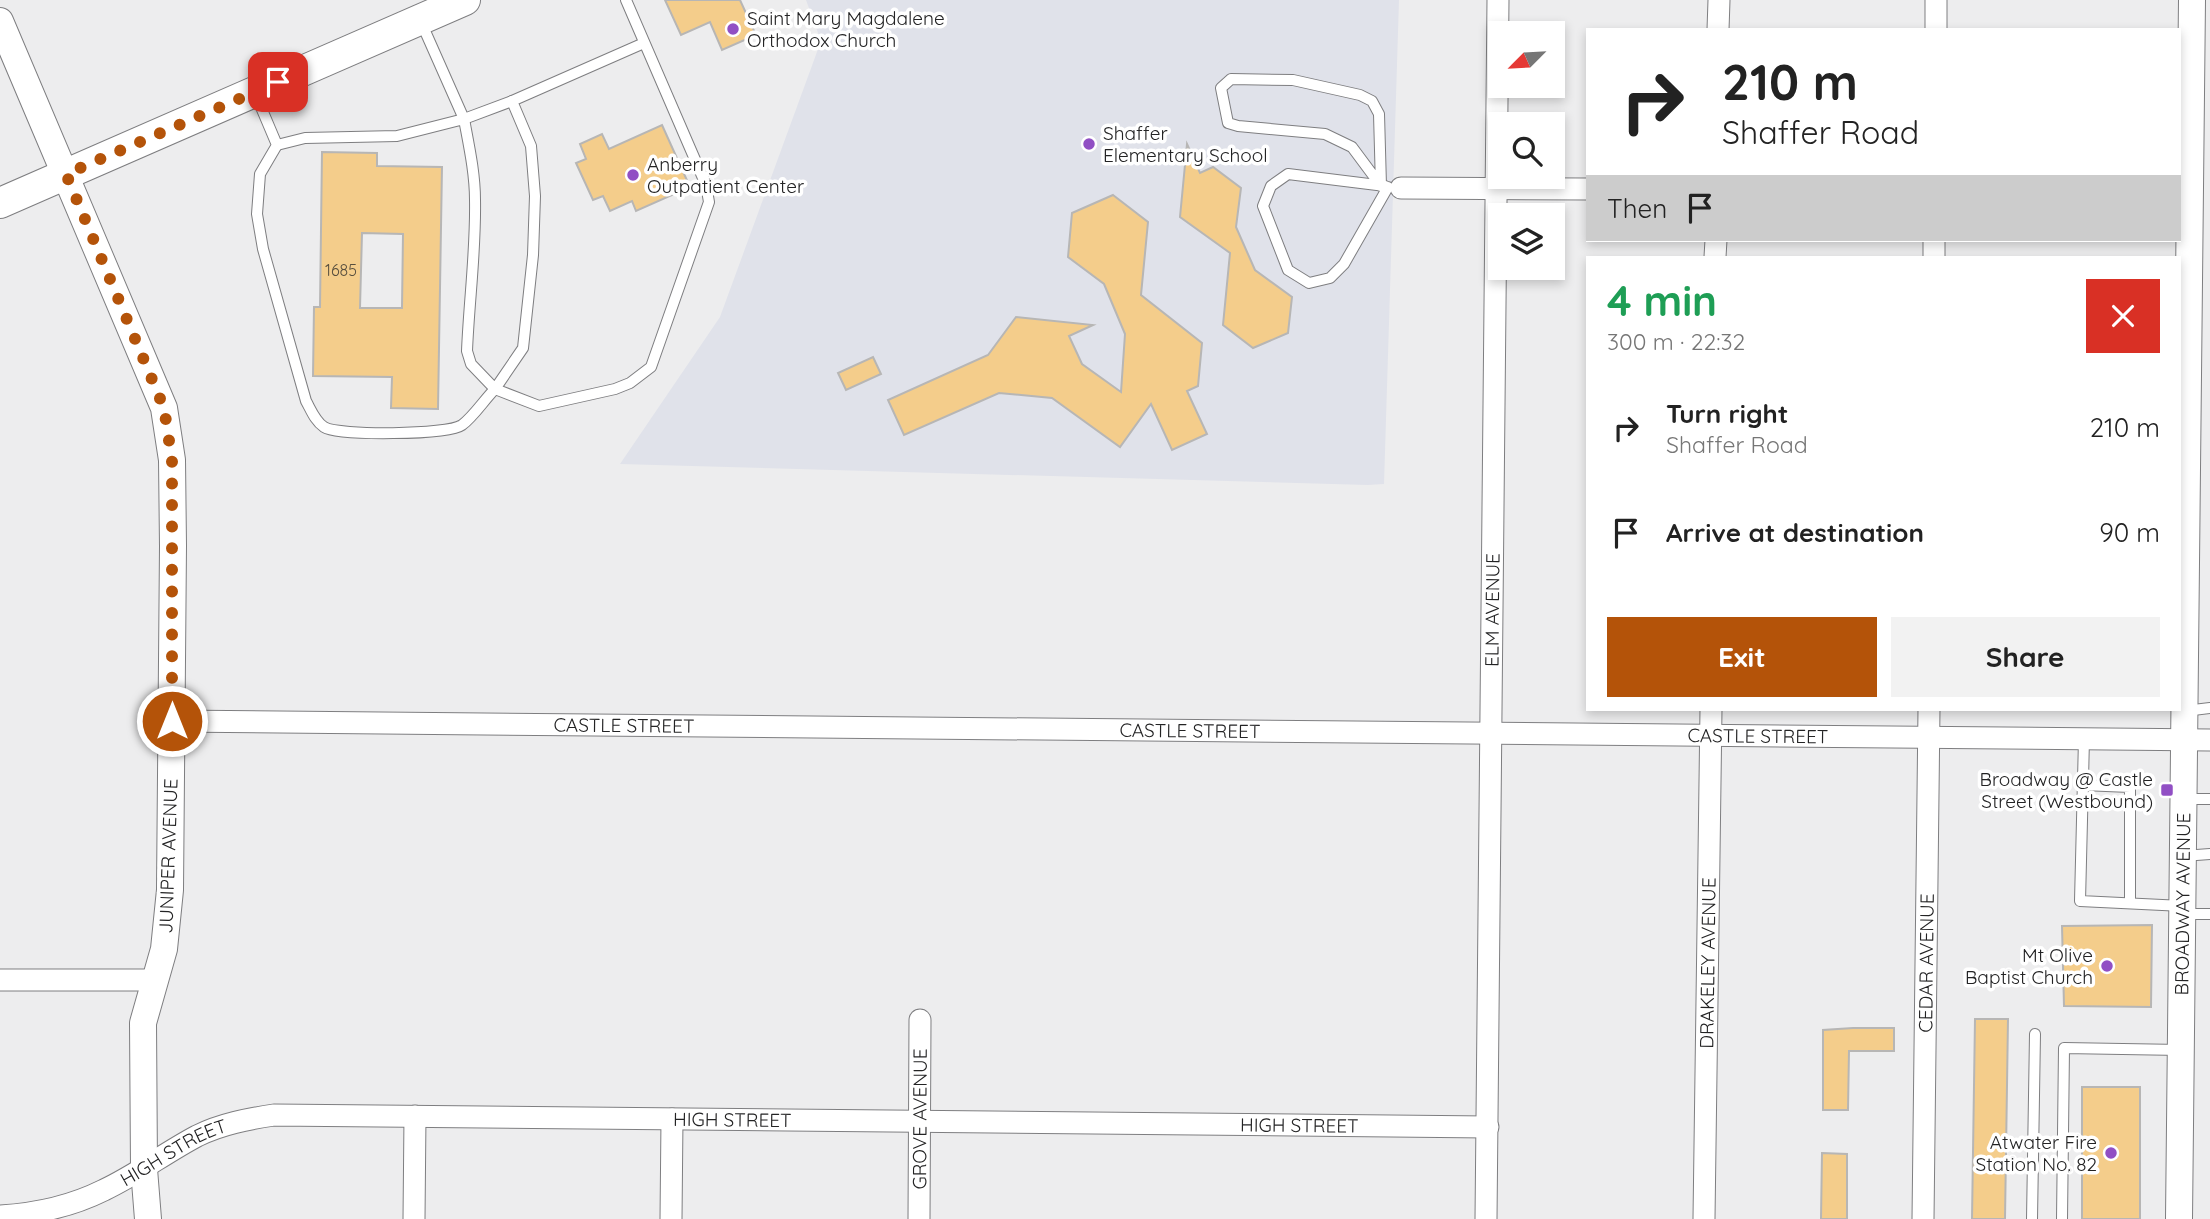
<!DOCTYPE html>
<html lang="en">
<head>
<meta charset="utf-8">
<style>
  body { margin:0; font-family:Quicksand,sans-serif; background:#f2f2f2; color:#222; height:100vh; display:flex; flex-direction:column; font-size:26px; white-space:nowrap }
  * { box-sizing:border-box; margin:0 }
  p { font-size:23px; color:#767676 }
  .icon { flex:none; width:38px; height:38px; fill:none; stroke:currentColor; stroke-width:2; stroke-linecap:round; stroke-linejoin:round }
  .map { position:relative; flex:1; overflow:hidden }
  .drawer { position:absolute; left:1586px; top:256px; width:595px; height:455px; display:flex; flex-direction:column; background:#fff; border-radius:0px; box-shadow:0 4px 10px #0003 }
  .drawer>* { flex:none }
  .banner { position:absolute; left:1586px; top:28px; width:595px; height:214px; border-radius:0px; box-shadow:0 4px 10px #0003; background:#fff; color:#222; overflow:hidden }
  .needle { width:46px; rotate:246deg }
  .controls { position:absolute; left:1488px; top:21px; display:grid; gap:14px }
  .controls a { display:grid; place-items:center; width:77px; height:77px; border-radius:0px; background:#fff; box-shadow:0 4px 10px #0003; font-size:35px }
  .pin { position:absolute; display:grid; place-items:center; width:60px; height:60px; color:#fff; margin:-30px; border-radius:14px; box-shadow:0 4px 10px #0006 }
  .me { position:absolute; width:77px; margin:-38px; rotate:0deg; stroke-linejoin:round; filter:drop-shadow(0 0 5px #0008) }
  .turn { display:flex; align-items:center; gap:24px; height:147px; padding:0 21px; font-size:32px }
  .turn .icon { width:91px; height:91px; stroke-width:2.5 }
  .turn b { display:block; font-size:49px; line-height:60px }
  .then { display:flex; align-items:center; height:66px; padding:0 21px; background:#0003; gap:14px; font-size:26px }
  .round { display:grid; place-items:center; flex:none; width:74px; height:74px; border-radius:0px; background:#f2f2f2 }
  .overview { display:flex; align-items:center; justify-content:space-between; height:119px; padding:0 21px }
  h1 { font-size:42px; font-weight:800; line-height:52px; color:#1e9e55 }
  .button { display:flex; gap:14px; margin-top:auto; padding:14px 21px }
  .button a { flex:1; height:80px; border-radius:0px; background:#b45309; color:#fff; font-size:28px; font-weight:800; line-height:80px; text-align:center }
  .button a+a { background:#f2f2f2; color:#222 }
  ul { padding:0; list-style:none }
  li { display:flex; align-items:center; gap:21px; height:105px; padding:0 21px }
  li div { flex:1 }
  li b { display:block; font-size:26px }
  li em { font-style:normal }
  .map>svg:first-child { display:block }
  .built { fill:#e0e2ea }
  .building { fill:#f4cd8b; stroke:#b7b6b5; stroke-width:2; fill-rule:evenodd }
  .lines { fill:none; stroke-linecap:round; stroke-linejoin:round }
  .service-casing { stroke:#7e7e80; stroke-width:12 }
  .minor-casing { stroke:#7e7e80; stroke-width:23 }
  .tertiary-casing { stroke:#7e7e80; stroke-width:28 }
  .secondary-casing { stroke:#7e7e80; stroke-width:32 }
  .service { stroke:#fff; stroke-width:10 }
  .minor { stroke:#fff; stroke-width:21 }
  .tertiary { stroke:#fff; stroke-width:26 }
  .secondary { stroke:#fff; stroke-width:30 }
  .route { stroke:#b45309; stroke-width:12; stroke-dasharray:0 21.6 }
  .poi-dot { fill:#914fc4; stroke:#fff; stroke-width:2.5 }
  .labels { text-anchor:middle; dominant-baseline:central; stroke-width:7; stroke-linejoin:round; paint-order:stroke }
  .number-label { font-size:16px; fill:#574e3e }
  .poi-label { font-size:19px; fill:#232324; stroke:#fff; text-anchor:start }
  .street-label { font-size:19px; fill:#232324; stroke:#fff }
</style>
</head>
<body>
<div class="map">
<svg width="2210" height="1219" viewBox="0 0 2210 1219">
  <rect width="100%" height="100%" fill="#ededee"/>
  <path class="built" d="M806,0H1399L1384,484L1368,485L620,464L720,317L821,41Z"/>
  <g class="building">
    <path d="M665,0H740L756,35L722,50L710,22L681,35Z"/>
    <path d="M662,125L690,187L636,211L632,201L610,211L603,196L593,200L576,163L586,159L580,144L602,134L609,149Z"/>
    <path d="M1187,144L1200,173L1213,167L1241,188L1236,227L1255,270L1292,297L1288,333L1253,348L1223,325L1230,253L1180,217Z"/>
    <path d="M322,152L377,153V166L442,167L438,409L391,408L392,377L313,376L314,307H320ZM362,233L403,234L402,308H360Z"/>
    <path d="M1113,195L1148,222L1141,295L1202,343L1198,386L1187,391L1207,434L1172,450L1151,404L1120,447L1052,398L999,393L904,435L888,400L988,355L1016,317L1093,325L1069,336L1082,364L1121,392L1125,334L1104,284L1068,257L1072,213Z"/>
    <path d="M873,357L881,374L846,390L838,373Z"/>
    <path d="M2152,925L2151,1007L2064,1006L2062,926Z"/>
    <path d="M1975,1019H2008L2005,1219H1972Z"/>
    <path d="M1853,1028H1894V1051H1849L1848,1110H1823V1030Z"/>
    <rect x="2082" y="1087" width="58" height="132"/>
    <path d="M1822,1153L1847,1154V1219H1821Z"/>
  </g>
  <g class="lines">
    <defs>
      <g id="service">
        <path d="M421,22L464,119L512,101"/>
        <path d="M1231,79L1293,80L1360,95L1372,101L1379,114L1381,186L1352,147L1325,134L1238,126L1228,123L1221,88Z"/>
        <path d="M255,93L277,145L260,174L257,214L263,249L306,401C311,410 315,421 324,427C338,436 448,435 462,425C474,416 484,400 495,389L539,406L615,389L630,383L651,367L709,202L706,185L626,0"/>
        <path d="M277,145L305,138L397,136L464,119C469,146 475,173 475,200C476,251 469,301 467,351L471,364L495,389L523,348L533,255L535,196L531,146L512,101L644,43"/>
        <path d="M1385,186L1288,174L1271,186L1263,206L1288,270L1309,283L1330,278L1344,264L1388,187"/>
        <path d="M2185,711L2210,708"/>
        <path d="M2084,739L2080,901L2183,906"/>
        <path d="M2082,785L2130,787V902"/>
        <path d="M2185,799H2210"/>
        <path d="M2183,856L2210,854"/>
        <path d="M2183,914H2210"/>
        <path d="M2032,1219L2035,1034"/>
        <path d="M2062,1219L2064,1048L2181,1050"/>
      </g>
      <g id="minor">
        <path d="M1718,30L1719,0"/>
        <path d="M1936,30V0"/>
        <path d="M1401,188L1587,189"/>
        <path d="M1715,257L1716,240"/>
        <path d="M1934,257V240"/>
        <path id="s1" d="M172,721L2210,740"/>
        <path d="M0,980H155"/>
        <path id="s2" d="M0,1216C35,1214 72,1206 104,1190C136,1175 165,1153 197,1136C221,1124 248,1119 274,1115L1488,1127"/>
        <path d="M414,1219L415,1116"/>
        <path d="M671,1219L672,1119"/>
        <path id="s3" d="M919,1219L920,1020"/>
        <path id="s4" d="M1486,1219L1498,0"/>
        <path id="s5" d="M1704,1219L1711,709"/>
        <path id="s6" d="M1923,1219L1929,709"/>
      </g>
      <g id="tertiary">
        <path d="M0,21L164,408L172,460L173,546L170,890L164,949L143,1023L144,1169L148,1219"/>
        <path id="s7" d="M2179,1219L2192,0"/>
      </g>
      <path id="secondary" d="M0,203L465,0"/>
    </defs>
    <use href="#service" class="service-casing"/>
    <use href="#minor" class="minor-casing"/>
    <use href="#tertiary" class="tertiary-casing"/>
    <use href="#secondary" class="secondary-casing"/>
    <use href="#service" class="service"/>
    <use href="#minor" class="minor"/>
    <use href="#tertiary" class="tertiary"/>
    <use href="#secondary" class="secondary"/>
  </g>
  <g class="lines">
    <path class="route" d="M172,721V460L164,408L66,174L278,82"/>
  </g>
  <g class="poi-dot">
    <circle cx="733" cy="29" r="7"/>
    <circle cx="1089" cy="144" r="7"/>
    <circle cx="633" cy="175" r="7"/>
    <rect x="2160" y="783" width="14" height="14" rx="3.5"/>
    <circle cx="2107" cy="966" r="7"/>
    <circle cx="2111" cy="1153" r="7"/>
  </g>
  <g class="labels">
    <g class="number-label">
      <text x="341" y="270">1685</text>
    </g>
    <g class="poi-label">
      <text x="747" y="18">Saint Mary Magdalene<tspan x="747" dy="22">Orthodox Church</tspan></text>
      <text x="1103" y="133">Shaffer<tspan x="1103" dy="22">Elementary School</tspan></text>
      <text x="647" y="164">Anberry<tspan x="647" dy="22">Outpatient Center</tspan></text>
      <text x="2153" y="779" text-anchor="end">Broadway @ Castle<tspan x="2153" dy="22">Street (Westbound)</tspan></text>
      <text x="2093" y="955" text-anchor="end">Mt Olive<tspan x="2093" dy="22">Baptist Church</tspan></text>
      <text x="2097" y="1142" text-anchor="end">Atwater Fire<tspan x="2097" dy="22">Station No. 82</tspan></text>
    </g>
    <g class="street-label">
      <text stroke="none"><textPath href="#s4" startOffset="609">ELM AVENUE</textPath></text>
      <text stroke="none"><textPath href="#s1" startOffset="452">CASTLE STREET</textPath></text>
      <text stroke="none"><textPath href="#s1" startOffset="1018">CASTLE STREET</textPath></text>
      <text stroke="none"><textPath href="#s1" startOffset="1586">CASTLE STREET</textPath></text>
      <text transform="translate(168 856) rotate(-88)">JUNIPER AVENUE</text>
      <text stroke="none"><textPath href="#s7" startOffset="315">BROADWAY AVENUE</textPath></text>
      <text stroke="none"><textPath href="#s5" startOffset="256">DRAKELEY AVENUE</textPath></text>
      <text stroke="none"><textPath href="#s6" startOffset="256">CEDAR AVENUE</textPath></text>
      <text stroke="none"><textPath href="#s3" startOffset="100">GROVE AVENUE</textPath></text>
      <text stroke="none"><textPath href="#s2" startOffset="754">HIGH STREET</textPath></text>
      <text stroke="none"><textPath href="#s2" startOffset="1321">HIGH STREET</textPath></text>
      <text stroke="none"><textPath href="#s2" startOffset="187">HIGH STREET</textPath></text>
    </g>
  </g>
</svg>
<div class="controls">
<a><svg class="needle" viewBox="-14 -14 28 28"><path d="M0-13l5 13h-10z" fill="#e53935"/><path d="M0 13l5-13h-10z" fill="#767676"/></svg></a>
<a><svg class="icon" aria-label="search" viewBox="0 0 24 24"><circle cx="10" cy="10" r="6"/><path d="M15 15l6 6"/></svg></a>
<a><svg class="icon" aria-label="layers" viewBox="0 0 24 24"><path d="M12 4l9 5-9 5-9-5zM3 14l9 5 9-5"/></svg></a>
</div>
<div class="pin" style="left:278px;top:82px;background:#d93025"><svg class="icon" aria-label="arrive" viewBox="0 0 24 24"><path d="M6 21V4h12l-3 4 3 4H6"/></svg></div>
<svg class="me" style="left:172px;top:721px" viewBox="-20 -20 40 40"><circle r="17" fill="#b45309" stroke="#fff" stroke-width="3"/><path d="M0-11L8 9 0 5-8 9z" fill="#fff"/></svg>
<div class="banner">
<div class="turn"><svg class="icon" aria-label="right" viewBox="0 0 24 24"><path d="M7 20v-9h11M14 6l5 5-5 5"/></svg><div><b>210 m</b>Shaffer Road</div></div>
<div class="then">Then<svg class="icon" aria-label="arrive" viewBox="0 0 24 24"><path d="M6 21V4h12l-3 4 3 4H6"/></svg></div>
</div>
<section class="drawer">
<div class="overview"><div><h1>4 min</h1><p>300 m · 22:32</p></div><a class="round" style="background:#d93025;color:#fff"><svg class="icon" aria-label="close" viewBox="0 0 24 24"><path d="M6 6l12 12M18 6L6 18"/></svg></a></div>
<ul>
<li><svg class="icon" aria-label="right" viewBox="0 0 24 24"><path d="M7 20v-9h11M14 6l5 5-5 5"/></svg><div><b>Turn right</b><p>Shaffer Road</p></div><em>210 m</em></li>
<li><svg class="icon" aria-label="arrive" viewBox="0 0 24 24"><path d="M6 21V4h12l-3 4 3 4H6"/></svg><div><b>Arrive at destination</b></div><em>90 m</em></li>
</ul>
<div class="button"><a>Exit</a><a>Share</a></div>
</section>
</div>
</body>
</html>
